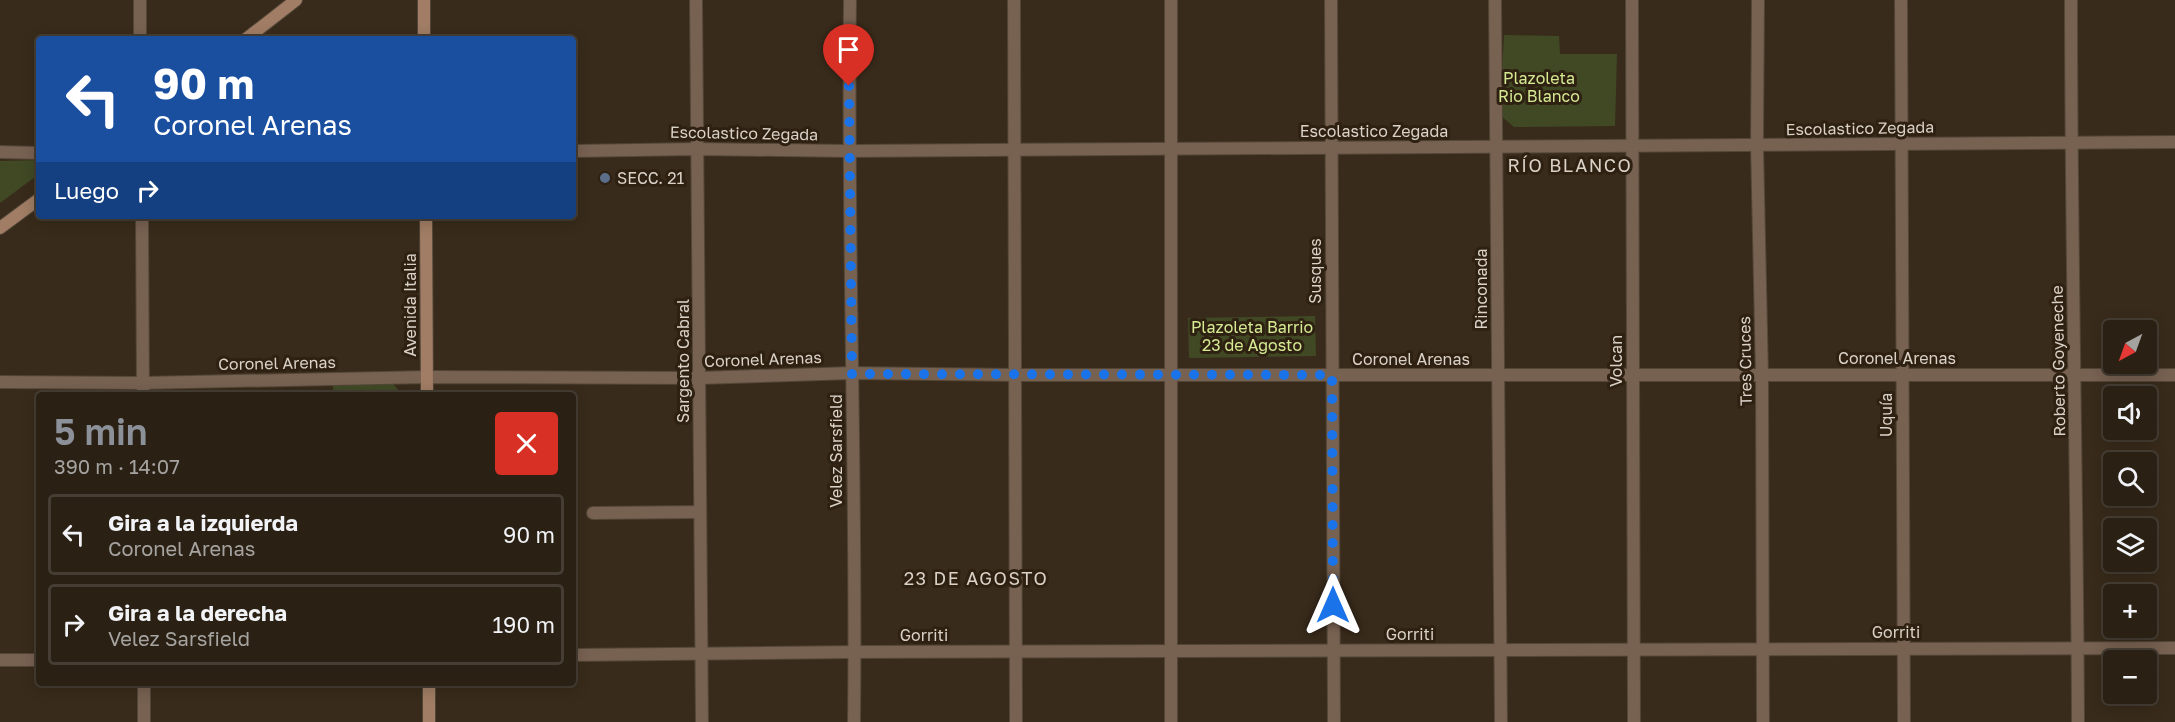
<!DOCTYPE html>
<html lang="es">
<head>
<meta charset="utf-8">
<style>
  body { margin:0; font-family:"Golos Text",sans-serif; background:#32281d; color:#f1f3f6; height:100vh; display:flex; flex-direction:column; font-size:22px; white-space:nowrap }
  * { box-sizing:border-box; margin:0 }
  p { font-size:20px; color:#a5a3a0 }
  .icon { flex:none; width:33px; height:33px; fill:none; stroke:currentColor; stroke-width:2; stroke-linecap:round; stroke-linejoin:round }
  .map { position:relative; flex:1; overflow:hidden }
  .drawer { position:absolute; left:36px; top:392px; width:540px; height:294px; display:flex; flex-direction:column; background:#2a2014; border-radius:6px; box-shadow:0 3px 15px #0003,0 0 0 2px #463e34 }
  .drawer>* { flex:none }
  .top-card { position:absolute; left:36px; top:36px; width:540px; height:183px; border-radius:6px; box-shadow:0 3px 15px #0003,0 0 0 2px #463e34; background:#1a4fa0; color:#fff; overflow:hidden }
  .needle { width:39px; rotate:221deg }
  .controls { position:absolute; left:2103px; top:320px; display:grid; gap:12px }
  .controls a { display:grid; place-items:center; width:54px; height:54px; border-radius:6px; background:#2a2014; box-shadow:0 3px 15px #0003,0 0 0 2px #463e34; font-size:30px }
  .pin { position:absolute; display:grid; place-items:center; width:51px; height:51px; color:#fff; margin:-62px -26px; border-radius:50% 50% 50% 0; rotate:-45deg; box-shadow:0 0 6px #0007 }
  .pin .icon { rotate:45deg }
  .me { position:absolute; width:66px; margin:-33px; rotate:0deg; stroke-linejoin:round; filter:drop-shadow(0 0 4px #0008) }
  .turn { display:flex; align-items:center; gap:21px; height:126px; padding:0 18px; font-size:27px }
  .turn .icon { width:78px; height:78px; stroke-width:2.5 }
  .turn b { display:block; font-size:42px; line-height:51px }
  .then { display:flex; align-items:center; height:57px; padding:0 18px; background:#0003; gap:12px; font-size:22px }
  .round { display:grid; place-items:center; flex:none; width:63px; height:63px; border-radius:6px; background:#32281d }
  .head { display:flex; align-items:center; justify-content:space-between; height:102px; padding:0 18px }
  h1 { font-size:36px; font-weight:600; line-height:45px; color:#8c9099 }
  ul { padding:0; list-style:none }
  li { display:flex; align-items:center; gap:18px; height:81px; margin:0 12px 9px; padding:0 6px; border:3px solid #463e34; border-radius:6px }
  li div { flex:1 }
  li b { display:block; font-size:22px }
  li em { font-style:normal }
  .map>svg:first-child { display:block }
  .green { fill:#404924 }
  .lines { fill:none; stroke-linecap:round; stroke-linejoin:round }
  .street-casing { stroke:#524637; stroke-width:14 }
  .secondary-casing { stroke:#524637; stroke-width:14 }
  .street { stroke:#776151; stroke-width:12 }
  .secondary { stroke:#a07d64; stroke-width:12 }
  .route { stroke:#1a73e8; stroke-width:10; stroke-dasharray:0 18 }
  .service-dot { fill:#5c6f8a; stroke:#2e2112; stroke-width:2 }
  .labels { text-anchor:middle; dominant-baseline:central; stroke-width:6; stroke-linejoin:round; paint-order:stroke }
  .park-label { font-size:16px; fill:#d5ea93; stroke:#2e2112 }
  .street-label { font-size:16px; fill:#dad1c7; stroke:#2e2112 }
  .poi-label { font-size:16px; fill:#dad1c7; stroke:#2e2112; text-anchor:start }
  .neighbourhood-label { font-size:18px; letter-spacing:1.5px; fill:#dad1c7; stroke:#2e2112 }
</style>
</head>
<body>
<div class="map">
<svg width="2175" height="722" viewBox="0 0 2175 722">
  <rect width="100%" height="100%" fill="#382b1b"/>
  <g class="green">
    <path d="M1504,35L1559,36L1560,54H1617L1615,126L1514,127L1500,115Z"/>
    <path d="M39,160V174L0,203V161Z"/>
    <path d="M1315,316L1316,356L1189,358L1188,318Z"/>
    <path d="M333,384H393L402,394H333Z"/>
  </g>
  <g class="lines">
    <defs>
      <g id="street">
        <path d="M140,0V39"/>
        <path d="M696,0L702,722"/>
        <path d="M850,0C847,241 857,481 854,722"/>
        <path d="M1014,0L1016,722"/>
        <path d="M1171,0V722"/>
        <path d="M1331,0L1334,722"/>
        <path d="M1495,0L1501,722"/>
        <path d="M1632,0L1634,722"/>
        <path d="M1758,0L1757,145L1762,375L1763,722"/>
        <path d="M1901,0L1904,722"/>
        <path d="M2071,0C2071,241 2077,481 2078,722"/>
        <path d="M573,151L697,149L848,151L2175,142"/>
        <path d="M0,152L39,153"/>
        <path d="M142,216L143,394"/>
        <path d="M0,382L143,383L427,377L699,378L852,373L1015,375H2175"/>
        <path d="M593,513L700,512"/>
        <path d="M573,655L854,652L2175,648"/>
        <path d="M0,660H39"/>
        <path d="M144,682V722"/>
      </g>
      <g id="secondary">
        <path d="M424,0V39"/>
        <path d="M246,39L296,0"/>
        <path d="M426,216L427,394"/>
        <path d="M0,228L39,199"/>
        <path d="M429,682V722"/>
      </g>
    </defs>
    <use href="#street" class="street-casing"/>
    <use href="#secondary" class="secondary-casing"/>
    <use href="#street" class="street"/>
    <use href="#secondary" class="secondary"/>
  </g>
  <g class="lines">
    <path class="route" d="M849,86L852,374L1332,375L1333,605"/>
  </g>
  <circle class="service-dot" cx="605" cy="178" r="6"/>
  <g class="labels">
    <g class="park-label">
      <text x="1539" y="78">Plazoleta<tspan x="1539" dy="18">Rio Blanco</tspan></text>
      <text x="1252" y="327">Plazoleta Barrio<tspan x="1252" dy="18">23 de Agosto</tspan></text>
    </g>
    <g class="street-label">
      <text transform="translate(1860 128) rotate(-1)">Escolastico Zegada</text>
      <text x="1374" y="131">Escolastico Zegada</text>
      <text transform="translate(744 133) rotate(1)">Escolastico Zegada</text>
      <text transform="translate(1315 271) rotate(-90)">Susques</text>
      <text transform="translate(1481 289) rotate(-90)">Rinconada</text>
      <text transform="translate(410 305) rotate(-90)">Avenida Italia</text>
      <text x="1897" y="358">Coronel Arenas</text>
      <text transform="translate(763 359) rotate(-2)">Coronel Arenas</text>
      <text x="1411" y="359">Coronel Arenas</text>
      <text transform="translate(683 361) rotate(-90)">Sargento Cabral</text>
      <text transform="translate(1616 361) rotate(-90)">Volcan</text>
      <text transform="translate(1745 361) rotate(-91)">Tres Cruces</text>
      <text transform="translate(2058 361) rotate(-91)">Roberto Goyeneche</text>
      <text transform="translate(277 363) rotate(-1)">Coronel Arenas</text>
      <text transform="translate(1886 415) rotate(-90)">Uquía</text>
      <text transform="translate(836 451) rotate(-90)">Velez Sarsfield</text>
      <text x="1896" y="632">Gorriti</text>
      <text x="1410" y="634">Gorriti</text>
      <text x="924" y="635">Gorriti</text>
    </g>
    <g class="poi-label">
      <text x="617" y="178">SECC. 21</text>
    </g>
    <g class="neighbourhood-label">
      <text x="1570" y="165">RÍO BLANCO</text>
      <text x="976" y="578">23 DE AGOSTO</text>
    </g>
  </g>
</svg>
<div class="controls">
<a><svg class="needle" viewBox="-14 -14 28 28"><path d="M0-13l5 13h-10z" fill="#e53935"/><path d="M0 13l5-13h-10z" fill="#a5a3a0"/></svg></a>
<a><svg class="icon" aria-label="sound" viewBox="0 0 24 24"><path d="M4 9h4l5-4v14l-5-4H4zM17 9q2 3 0 6"/></svg></a>
<a><svg class="icon" aria-label="search" viewBox="0 0 24 24"><circle cx="10" cy="10" r="6"/><path d="M15 15l6 6"/></svg></a>
<a><svg class="icon" aria-label="layers" viewBox="0 0 24 24"><path d="M12 4l9 5-9 5-9-5zM3 14l9 5 9-5"/></svg></a>
<a>+</a>
<a>−</a>
</div>
<div class="pin" style="left:849px;top:86px;background:#d93025"><svg class="icon" aria-label="arrive" viewBox="0 0 24 24"><path d="M6 21V4h12l-3 4 3 4H6"/></svg></div>
<svg class="me" style="left:1333px;top:605px" viewBox="-20 -20 40 40"><path d="M0-17L14 15 0 8-14 15z" fill="#1a73e8" stroke="#fff" stroke-width="4"/></svg>
<div class="top-card">
<div class="turn"><svg class="icon" aria-label="left" viewBox="0 0 24 24"><path d="M17 20v-9H6M10 6l-5 5 5 5"/></svg><div><b>90 m</b>Coronel Arenas</div></div>
<div class="then">Luego<svg class="icon" aria-label="right" viewBox="0 0 24 24"><path d="M7 20v-9h11M14 6l5 5-5 5"/></svg></div>
</div>
<section class="drawer">
<div class="head"><div><h1>5 min</h1><p>390 m · 14:07</p></div><a class="round" style="background:#d93025;color:#fff"><svg class="icon" aria-label="close" viewBox="0 0 24 24"><path d="M6 6l12 12M18 6L6 18"/></svg></a></div>
<ul>
<li><svg class="icon" aria-label="left" viewBox="0 0 24 24"><path d="M17 20v-9H6M10 6l-5 5 5 5"/></svg><div><b>Gira a la izquierda</b><p>Coronel Arenas</p></div><em>90 m</em></li>
<li><svg class="icon" aria-label="right" viewBox="0 0 24 24"><path d="M7 20v-9h11M14 6l5 5-5 5"/></svg><div><b>Gira a la derecha</b><p>Velez Sarsfield</p></div><em>190 m</em></li>
</ul>
</section>
</div>
</body>
</html>
